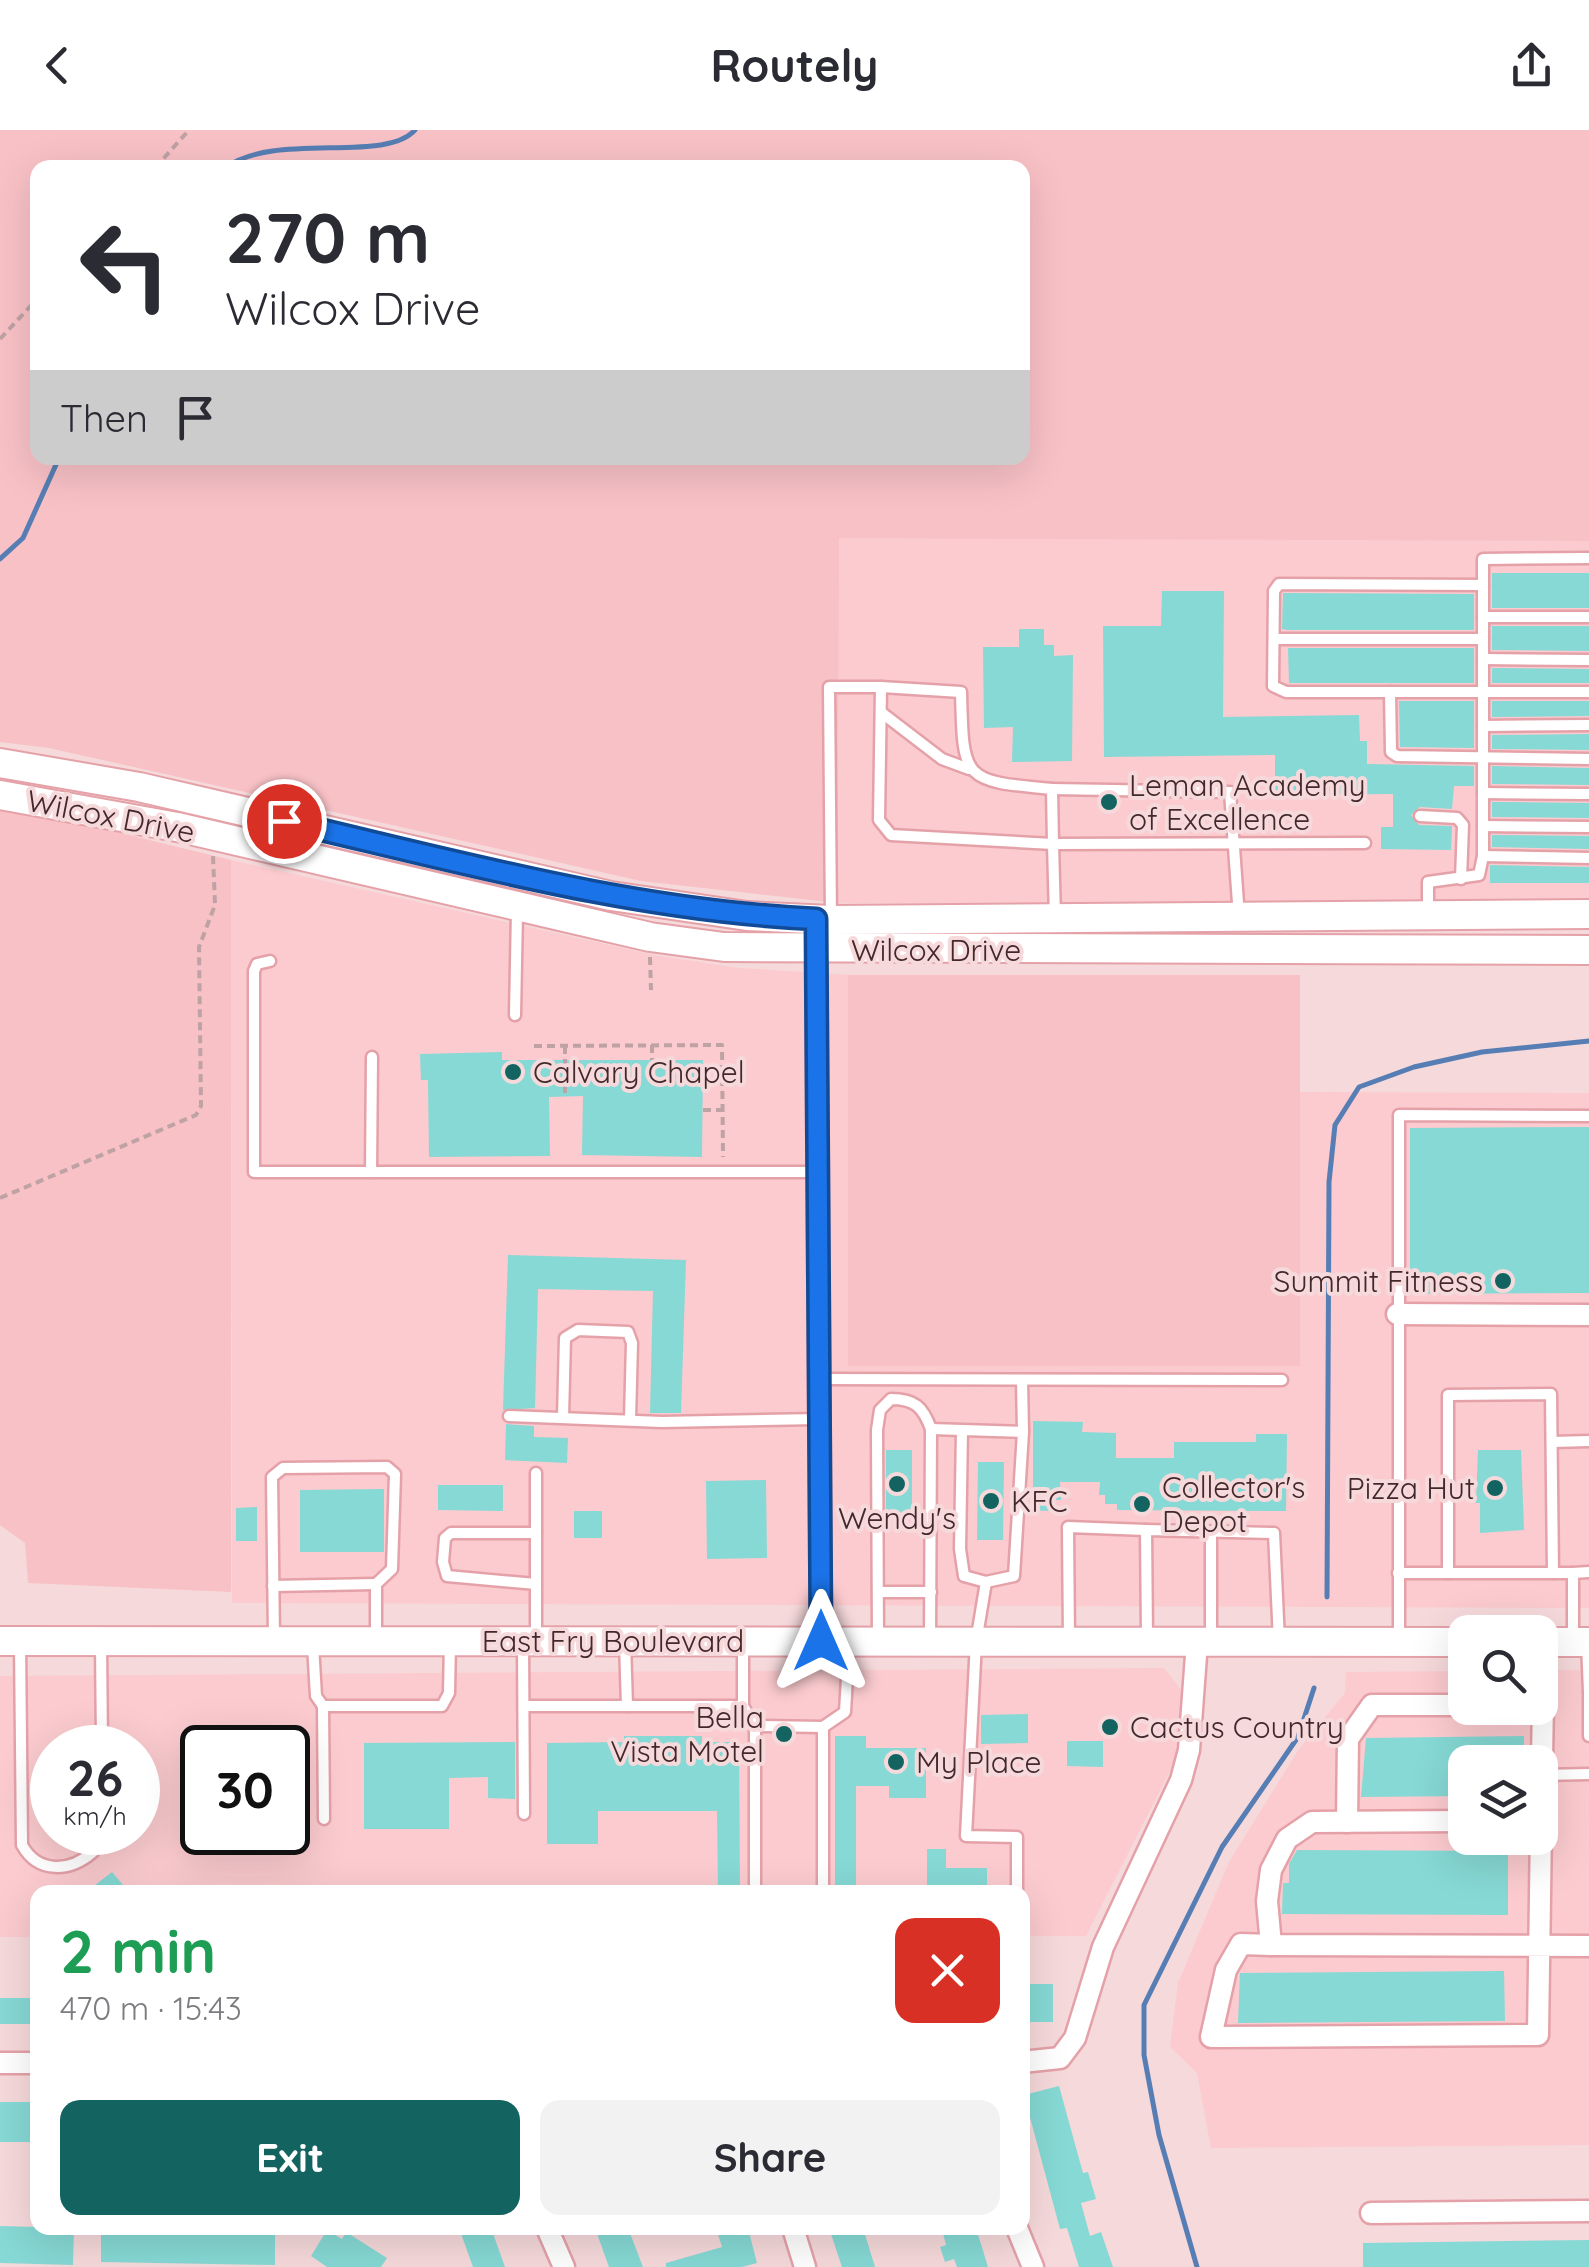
<!DOCTYPE html>
<html lang="en">
<head>
<meta charset="utf-8">
<style>
  body { margin:0; font-family:Quicksand,sans-serif; background:#f2f2f3; color:#2b2b33; height:100vh; display:flex; flex-direction:column; font-size:38px; white-space:nowrap }
  * { box-sizing:border-box; margin:0 }
  p { font-size:32px; color:#7c7c81 }
  .icon { flex:none; width:55px; height:55px; fill:none; stroke:currentColor; stroke-width:2; stroke-linecap:round; stroke-linejoin:round }
  .map { position:relative; flex:1; overflow:hidden }
  .side { position:absolute; left:30px; top:1755px; width:1000px; height:350px; display:flex; flex-direction:column; background:#fff; border-radius:20px; box-shadow:0 10px 40px #0002 }
  .side>* { flex:none }
  .hud { position:absolute; left:30px; top:30px; width:1000px; height:305px; border-radius:20px; box-shadow:0 10px 40px #0002; background:#fff; color:#2b2b33; overflow:hidden }
  .tools { position:absolute; left:1448px; top:1485px; display:grid; gap:20px }
  .tools a { display:grid; place-items:center; width:110px; height:110px; border-radius:20px; background:#fff; box-shadow:0 10px 40px #0002; font-size:50px }
  .speed { position:absolute; left:30px; top:1595px; display:flex; gap:20px; font-size:50px; font-weight:700; text-align:center }
  .speed>* { display:grid; place-content:center; width:130px; height:130px; border-radius:50%; background:#fff; box-shadow:0 10px 40px #0002; line-height:1 }
  .speed small { font-size:25px; font-weight:400 }
  .speed .limit { border:5px solid #111; border-radius:15px; background:#fff; color:#111 }
  .pin { position:absolute; display:grid; place-items:center; width:85px; height:85px; color:#fff; margin:-42px; border:5px solid #fff; border-radius:50%; box-shadow:0 2px 10px #0007 }
  .me { position:absolute; width:110px; margin:-55px; rotate:0deg; stroke-linejoin:round; filter:drop-shadow(0 0 8px #0008) }
  .turn { display:flex; align-items:center; gap:35px; height:210px; padding:0 30px; font-size:45px }
  .turn .icon { width:130px; height:130px; stroke-width:2.5 }
  .turn b { display:block; font-size:70px; line-height:85px }
  .then { display:flex; align-items:center; height:95px; padding:0 30px; background:#0003; gap:20px; font-size:38px }
  .round { display:grid; place-items:center; flex:none; width:105px; height:105px; border-radius:20px; background:#f2f2f3 }
  .head { display:flex; align-items:center; justify-content:space-between; height:170px; padding:0 30px }
  h1 { font-size:60px; font-weight:800; line-height:75px; color:#1e9e55 }
  .button { display:flex; gap:20px; margin-top:auto; padding:20px 30px }
  .button a { flex:1; height:115px; border-radius:20px; background:#136361; color:#fff; font-size:40px; font-weight:800; line-height:115px; text-align:center }
  .button a+a { background:#f2f2f3; color:#2b2b33 }
  header { display:flex; justify-content:space-between; align-items:center; height:130px; padding:0 30px; background:#fff; font-size:45px; font-weight:800 }
  .map>svg:first-child { display:block }
  .built { fill:#fbcbcf; fill-rule:evenodd }
  .green { fill:#f8c1c6; fill-rule:evenodd }
  .lines { fill:none; stroke-linecap:round; stroke-linejoin:round }
  .stream { stroke:#577eb4; stroke-width:5 }
  .building { fill:#86d9d5 }
  .lane-casing { stroke:#e5a1a8; stroke-width:15 }
  .street-casing { stroke:#e5a1a8; stroke-width:25 }
  .secondary-casing { stroke:#e5a1a8; stroke-width:32 }
  .path { stroke:#bea2a4; stroke-width:4; stroke-dasharray:8 5; stroke-linecap:butt }
  .lane { stroke:#fff; stroke-width:10 }
  .street { stroke:#fff; stroke-width:20 }
  .secondary { stroke:#fff; stroke-width:28 }
  .route-casing { stroke:#114b97; stroke-width:25 }
  .route { stroke:#1a73e8; stroke-width:18 }
  .poi-dot { fill:#136361; stroke:#f6d9db; stroke-width:4 }
  .labels { text-anchor:middle; dominant-baseline:central; stroke-width:8; stroke-linejoin:round; paint-order:stroke }
  .poi-label { font-size:30px; fill:#43282b; stroke:#f6d9db; text-anchor:start }
  .street-label { font-size:30px; fill:#43282b; stroke:#f6d9db }
</style>
</head>
<body>
<header><svg class="icon" aria-label="back" viewBox="0 0 24 24"><path d="M15 5l-7 7 7 7"/></svg>Routely<svg class="icon" aria-label="share" viewBox="0 0 24 24"><path d="M12 15V3M7 8l5-5 5 5M5 13v7h14v-7"/></svg></header>
<div class="map">
<svg width="1589" height="2137" viewBox="0 0 1589 2137">
  <rect width="100%" height="100%" fill="#f6d9db"/>
  <g class="built">
    <path d="M839,407L1589,411V773H838Z"/>
    <path d="M231,730L654,825L739,838L848,845V1235L1299,1236L1300,962L1589,963V1478L232,1473Z"/>
    <path d="M1164,1538L1183,1562L1175,1631L1086,1806H1023L1022,1762H38L37,1807H0V1546ZM52,1618H138V1702H52ZM202,1618H288V1702H202Z"/>
    <path d="M1540,1540H1589V2015L1211,2018L1197,1943L1170,1917L1178,1853L1229,1732L1299,1619L1345,1563L1346,1542L1465,1541V1578H1540ZM1465,1632H1540V1708H1465Z"/>
  </g>
  <g class="green">
    <path d="M0,0H1589V411L839,408L838,773L641,751L49,618L0,612ZM38,38H1022V328H38Z"/>
    <path d="M0,681L96,697L231,730V1462L28,1453L25,1413L0,1395Z"/>
    <rect x="848" y="845" width="452" height="391"/>
  </g>
  <g class="lines">
    <g class="stream">
      <path d="M225,38C274,1 386,34 415,0"/>
      <path d="M0,429L23,408L59,328"/>
      <path d="M1327,1467L1329,1052L1335,995L1359,957L1414,937L1482,922L1589,911"/>
      <path d="M1197,2137L1159,2005L1144,1925V1875L1222,1717L1298,1607L1314,1558"/>
    </g>
  </g>
  <g class="building">
    <rect x="1492" y="443" width="97" height="35"/>
    <path d="M1162,461H1224L1223,587L1359,585L1360,611H1367V634L1474,636V656H1454L1452,679L1420,677L1411,685L1419,695L1452,696L1451,720L1381,719V697H1393V664L1275,665V625L1104,627L1103,496H1161Z"/>
    <path d="M1283,463L1474,464V500H1288L1282,499Z"/>
    <path d="M1492,496H1589V521L1492,520Z"/>
    <path d="M1019,499H1044V515H1054V526L1073,525L1072,631L1012,632L1013,597L984,598L983,517H1019Z"/>
    <path d="M1288,518H1474V553H1289Z"/>
    <path d="M1492,538L1589,539V553H1492Z"/>
    <path d="M1399,571H1474V618L1400,617Z"/>
    <path d="M1492,571H1589V586L1492,587Z"/>
    <path d="M1589,604V620L1492,619V605Z"/>
    <path d="M1492,636L1589,638V655L1492,654Z"/>
    <path d="M1492,672L1589,673V688L1492,687Z"/>
    <path d="M1492,705L1589,706V719L1492,717Z"/>
    <path d="M1490,735L1589,737V753H1490Z"/>
    <path d="M502,922V930H703L702,1027L582,1025L583,966L549,967L550,1026L429,1027L428,950H421L420,924Z"/>
    <path d="M1589,997V1163L1410,1164V998Z"/>
    <path d="M508,1125L686,1130L681,1283H650L653,1161L538,1159L535,1278L503,1280Z"/>
    <path d="M1033,1291L1083,1292L1082,1302L1116,1303V1328H1174V1312H1256V1304H1287L1286,1381L1117,1380V1374H1105V1365H1099L1100,1352H1060L1061,1370H1049V1381L1033,1380Z"/>
    <path d="M506,1294L534,1296V1307L568,1308L567,1333L505,1330Z"/>
    <rect x="886" y="1320" width="26" height="67"/>
    <path d="M1478,1320H1521L1524,1400L1480,1403V1373H1476Z"/>
    <path d="M978,1332H1004L1003,1410H977Z"/>
    <path d="M766,1350L767,1428L707,1429L706,1351Z"/>
    <path d="M438,1355H503V1381L438,1380Z"/>
    <path d="M384,1359V1422H300V1360Z"/>
    <path d="M257,1377V1411H236V1378Z"/>
    <rect x="574" y="1381" width="28" height="27"/>
    <path d="M1028,1584V1613L981,1614V1585Z"/>
    <path d="M624,1606H702V1612H739L740,1762H718L717,1681H598V1714H547V1613L624,1612Z"/>
    <path d="M835,1606H866V1618H926V1668H889V1656H856V1762H835Z"/>
    <path d="M1524,1606V1632H1465V1666L1361,1667L1366,1608Z"/>
    <path d="M1067,1611H1103V1637L1067,1636Z"/>
    <path d="M515,1612V1669L488,1668V1647L449,1648V1699H364V1613Z"/>
    <path d="M927,1719H946V1738H987V1762H927Z"/>
    <path d="M1297,1720L1508,1721V1785L1282,1784L1283,1753H1289V1734Z"/>
    <path d="M112,1742L129,1762H86Z"/>
    <path d="M1504,1841L1505,1891L1238,1893L1240,1843Z"/>
    <rect x="1022" y="1854" width="31" height="38"/>
    <rect x="0" y="1868" width="38" height="26"/>
    <path d="M1059,1956L1083,2043L1088,2042L1096,2069L1081,2073L1090,2106L1101,2102L1113,2137H1079L1067,2098L1060,2099L1024,1965Z"/>
    <rect x="0" y="1972" width="38" height="40"/>
    <path d="M0,2096L74,2098L73,2135L0,2133Z"/>
    <path d="M101,2098H193V2102L206,2103L275,2098V2135L101,2132Z"/>
    <path d="M459,2098H491L505,2137H473Z"/>
    <path d="M595,2098H628L643,2137H609Z"/>
    <path d="M716,2098H748L757,2133L742,2137H666V2133L722,2117Z"/>
    <path d="M852,2098H863L875,2137H842L831,2104Z"/>
    <path d="M960,2098H976L988,2137H957L954,2129L945,2132L940,2117L946,2115L943,2103Z"/>
    <path d="M327,2100L342,2109L346,2102L387,2128L381,2137H327L311,2126Z"/>
    <path d="M1589,2110V2137H1363V2113Z"/>
  </g>
  <g class="lines">
    <defs>
      <g id="lane">
        <path d="M1483,455L1279,454L1274,461L1273,556L1286,562H1589"/>
        <path d="M1483,487H1589"/>
        <path d="M1274,509H1483"/>
        <path d="M1483,529L1589,530"/>
        <path d="M881,557L961,562C963,651 963,651 1052,659L1053,714L1365,713"/>
        <path d="M1390,562L1391,622L1397,626L1589,629"/>
        <path d="M882,583L942,629L969,639"/>
        <path d="M1483,596L1589,595"/>
        <path d="M1052,659L1230,662L1239,787"/>
        <path d="M1483,663L1589,664"/>
        <path d="M1420,686L1457,688L1463,695L1461,749"/>
        <path d="M1483,696L1589,697"/>
        <path d="M1483,726L1589,728"/>
        <path d="M1428,782V752L1479,745L1483,726V429L1589,428"/>
        <path d="M831,790L829,557H881L879,690L891,705L1053,714L1055,787"/>
        <path d="M270,831L257,834L254,841V1042H817"/>
        <path d="M515,885L517,781"/>
        <path d="M371,1042L372,927"/>
        <path d="M820,1249L1282,1250"/>
        <path d="M1022,1250L1023,1302"/>
        <path d="M509,1286L662,1292L819,1289"/>
        <path d="M563,1287L565,1208L578,1200L628,1202L632,1213L630,1289"/>
        <path d="M931,1299L1023,1302L1014,1446L986,1452L964,1446L960,1419L962,1300"/>
        <path d="M1552,1312L1589,1311"/>
        <path d="M1211,1402V1511"/>
        <path d="M1398,1443H1573"/>
        <path d="M1448,1443V1265L1551,1264L1553,1443"/>
        <path d="M986,1452L976,1512L966,1706L1017,1707V1762"/>
        <path d="M536,1454L447,1446L443,1432L445,1408L451,1403H536"/>
        <path d="M273,1456L376,1454"/>
        <path d="M878,1462H931"/>
        <path d="M1147,1507L1146,1400L1274,1403L1279,1511"/>
        <path d="M274,1508L272,1347L283,1338L387,1337L395,1344L392,1439L376,1454V1510"/>
        <path d="M878,1508L877,1300L880,1280L891,1269C915,1269 923,1277 931,1299L930,1511"/>
        <path d="M1399,1509V985L1589,986"/>
        <path d="M536,1510V1343"/>
        <path d="M1069,1511L1068,1397L1146,1400"/>
        <path d="M1573,1511V1443L1589,1442"/>
        <path d="M20,1512L22,1715C38,1744 70,1742 93,1722L100,1702"/>
        <path d="M523,1512L524,1684"/>
        <path d="M625,1512L627,1576"/>
        <path d="M743,1512V1576L755,1596V1762"/>
        <path d="M1587,1513L1589,1562"/>
        <path d="M101,1515L102,1614"/>
        <path d="M313,1515L316,1566L323,1576H442L449,1563L450,1512"/>
        <path d="M1589,1562V1606"/>
        <path d="M323,1576L324,1689"/>
        <path d="M524,1576H743"/>
        <path d="M755,1596L823,1597L845,1582L849,1513"/>
        <path d="M1542,1645L1589,1644"/>
        <path d="M823,1762V1597"/>
      </g>
      <g id="street">
        <path d="M816,803L821,1511"/>
        <path d="M1397,1184L1589,1185"/>
        <path d="M1544,1512C1542,1643 1539,1774 1538,1905L1211,1907L1226,1840L1241,1814L1271,1815L1589,1816"/>
        <path d="M1347,1692L1348,1609L1372,1575H1465"/>
        <path d="M1271,1815L1267,1771L1271,1740L1287,1709L1312,1692L1465,1691"/>
        <path d="M1022,1932L1060,1928L1075,1908L1103,1817L1181,1650L1189,1620L1197,1512"/>
        <path d="M0,1933H38"/>
        <path d="M1371,2083L1589,2081"/>
        <path d="M547,2098L564,2137"/>
        <path d="M793,2098L805,2137"/>
        <path d="M1017,2098L1033,2137"/>
      </g>
      <g id="secondary">
        <path d="M0,633L139,657L611,766L747,786L831,790L1589,784"/>
        <path d="M0,665L177,697L650,807L724,817L1589,820"/>
        <path d="M0,1511L1465,1512"/>
        <path d="M1540,1512H1589"/>
      </g>
    </defs>
    <use href="#lane" class="lane-casing"/>
    <use href="#street" class="street-casing"/>
    <use href="#secondary" class="secondary-casing"/>
    <g class="path">
      <path d="M155,38L189,0"/>
      <path d="M0,209L38,168"/>
      <path d="M650,827L651,860"/>
      <path d="M652,915V930"/>
      <path d="M534,916L722,915L723,1027"/>
      <path d="M565,916V963"/>
      <path d="M703,980H723"/>
      <path d="M0,1068L196,985L201,976L199,817L215,775L213,726"/>
    </g>
    <use href="#lane" class="lane"/>
    <use href="#street" class="street"/>
    <use href="#secondary" class="secondary"/>
  </g>
  <g class="lines">
    <defs>
      <path id="route" d="M284,691C460,732 635,781 816,789L821,1511"/>
    </defs>
    <use href="#route" class="route-casing"/>
    <use href="#route" class="route"/>
  </g>
  <g class="poi-dot">
    <circle cx="1109" cy="672" r="10"/>
    <circle cx="513" cy="942" r="10"/>
    <circle cx="1503" cy="1151" r="10"/>
    <circle cx="897" cy="1354" r="10"/>
    <circle cx="1495" cy="1358" r="10"/>
    <circle cx="991" cy="1371" r="10"/>
    <circle cx="1142" cy="1374" r="10"/>
    <circle cx="1110" cy="1597" r="10"/>
    <circle cx="784" cy="1604" r="10"/>
    <circle cx="896" cy="1632" r="10"/>
  </g>
  <g class="labels">
    <g class="poi-label">
      <text x="1129" y="655">Leman Academy<tspan x="1129" dy="34">of Excellence</tspan></text>
      <text x="533" y="942">Calvary Chapel</text>
      <text x="1483" y="1151" text-anchor="end">Summit Fitness</text>
      <text x="1162" y="1357">Collector's<tspan x="1162" dy="34">Depot</tspan></text>
      <text x="1475" y="1358" text-anchor="end">Pizza Hut</text>
      <text x="1011" y="1371">KFC</text>
      <text x="897" y="1388" text-anchor="middle">Wendy's</text>
      <text x="764" y="1587" text-anchor="end">Bella<tspan x="764" dy="34">Vista Motel</tspan></text>
      <text x="1130" y="1597">Cactus Country</text>
      <text x="916" y="1632">My Place</text>
    </g>
    <g class="street-label">
      <text transform="translate(111 686) rotate(11)">Wilcox Drive</text>
      <text x="936" y="820">Wilcox Drive</text>
      <text x="613" y="1511">East Fry Boulevard</text>
    </g>
  </g>
</svg>
<div class="tools">
<a><svg class="icon" aria-label="search" viewBox="0 0 24 24"><circle cx="10" cy="10" r="6"/><path d="M15 15l6 6"/></svg></a>
<a><svg class="icon" aria-label="layers" viewBox="0 0 24 24"><path d="M12 4l9 5-9 5-9-5zM3 14l9 5 9-5"/></svg></a>
</div>
<div class="speed"><div>26<small>km/h</small></div><div class="limit">30</div></div>
<div class="pin" style="left:284px;top:691px;background:#d93025"><svg class="icon" aria-label="arrive" viewBox="0 0 24 24"><path d="M6 21V4h12l-3 4 3 4H6"/></svg></div>
<svg class="me" style="left:821px;top:1511px" viewBox="-20 -20 40 40"><path d="M0-17L14 15 0 8-14 15z" fill="#1a73e8" stroke="#fff" stroke-width="4"/></svg>
<div class="hud">
<div class="turn"><svg class="icon" aria-label="left" viewBox="0 0 24 24"><path d="M17 20v-9H6M10 6l-5 5 5 5"/></svg><div><b>270 m</b>Wilcox Drive</div></div>
<div class="then">Then<svg class="icon" aria-label="arrive" viewBox="0 0 24 24"><path d="M6 21V4h12l-3 4 3 4H6"/></svg></div>
</div>
<section class="side">
<div class="head"><div><h1>2 min</h1><p>470 m · 15:43</p></div><a class="round" style="background:#d93025;color:#fff"><svg class="icon" aria-label="close" viewBox="0 0 24 24"><path d="M6 6l12 12M18 6L6 18"/></svg></a></div>
<div class="button"><a>Exit</a><a>Share</a></div>
</section>
</div>
</body>
</html>
